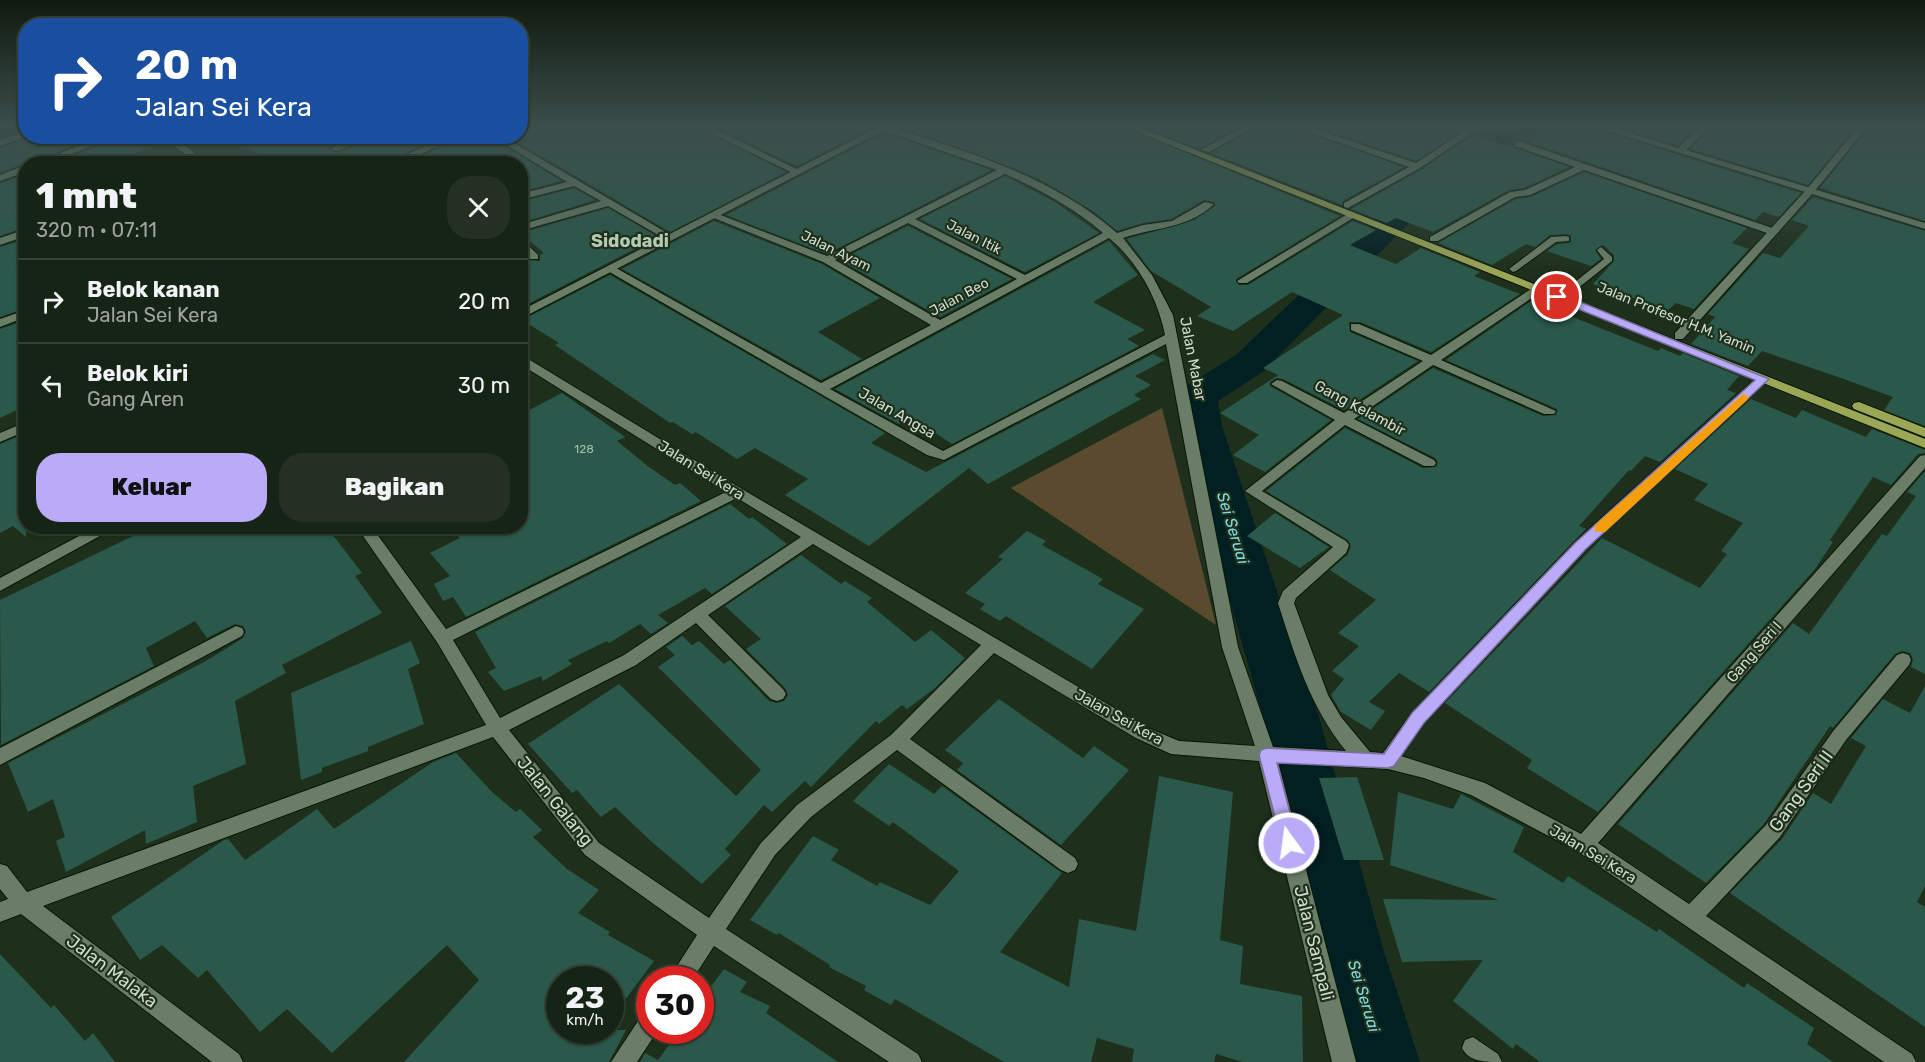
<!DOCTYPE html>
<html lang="id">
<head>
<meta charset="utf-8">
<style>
  body { margin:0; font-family:Rubik,sans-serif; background:#233022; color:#f1f3f6; height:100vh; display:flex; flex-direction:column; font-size:22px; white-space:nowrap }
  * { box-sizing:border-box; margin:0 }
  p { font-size:20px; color:#9ea4a0 }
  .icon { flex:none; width:33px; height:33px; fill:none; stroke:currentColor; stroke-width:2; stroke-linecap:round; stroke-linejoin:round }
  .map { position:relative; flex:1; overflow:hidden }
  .side { position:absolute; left:18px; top:156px; width:510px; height:378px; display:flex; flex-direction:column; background:#162415; border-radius:24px; box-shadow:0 2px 4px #0004,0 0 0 2px #354134 }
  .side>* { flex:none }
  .top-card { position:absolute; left:18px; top:18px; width:510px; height:126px; border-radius:24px; box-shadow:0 2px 4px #0004,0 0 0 2px #354134; background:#1a4fa0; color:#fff; overflow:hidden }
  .speed { position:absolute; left:546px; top:966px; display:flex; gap:12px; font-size:30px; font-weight:700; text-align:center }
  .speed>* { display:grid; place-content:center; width:78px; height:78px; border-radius:50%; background:#162415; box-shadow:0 2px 4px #0004,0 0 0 2px #354134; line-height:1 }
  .speed small { font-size:15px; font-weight:400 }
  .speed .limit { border:9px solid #d22; background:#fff; color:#111 }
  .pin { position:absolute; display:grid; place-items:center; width:51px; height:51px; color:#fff; margin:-26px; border:3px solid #fff; border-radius:50%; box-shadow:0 2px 6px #0007 }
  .me { position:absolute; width:66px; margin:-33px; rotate:346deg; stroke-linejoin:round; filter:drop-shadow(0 0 4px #0008) }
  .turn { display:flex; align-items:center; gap:21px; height:126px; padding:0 18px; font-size:27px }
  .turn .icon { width:78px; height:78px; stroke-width:2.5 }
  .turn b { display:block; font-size:42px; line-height:51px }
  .round { display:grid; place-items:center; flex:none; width:63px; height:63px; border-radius:24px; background:#233022 }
  .headline { display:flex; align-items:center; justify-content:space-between; height:102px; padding:0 18px }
  h1 { font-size:36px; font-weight:800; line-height:45px }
  .primary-button { display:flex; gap:12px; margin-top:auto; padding:12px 18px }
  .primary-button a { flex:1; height:69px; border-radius:24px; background:#b9abf7; color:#111; font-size:24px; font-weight:800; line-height:69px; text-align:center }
  .primary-button a+a { background:#233022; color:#f1f3f6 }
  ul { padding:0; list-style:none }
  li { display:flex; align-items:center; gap:18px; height:84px; padding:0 18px; border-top:2px solid #354134 }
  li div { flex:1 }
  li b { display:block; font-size:22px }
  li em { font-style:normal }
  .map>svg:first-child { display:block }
  .green { fill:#5a4b2f }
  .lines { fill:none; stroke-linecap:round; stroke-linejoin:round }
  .river { fill:#021f21; fill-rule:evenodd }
  .building { fill:#2a594b }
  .service-casing { stroke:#071706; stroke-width:2 }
  .minor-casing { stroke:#071706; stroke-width:2 }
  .tertiary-casing { stroke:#071706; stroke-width:2 }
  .primary-casing { stroke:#071706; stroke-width:2 }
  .service { fill:#6a7e67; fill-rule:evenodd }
  .minor { fill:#6a7e67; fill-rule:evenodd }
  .tertiary { fill:#6a7e67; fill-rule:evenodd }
  .primary { fill:#9ba657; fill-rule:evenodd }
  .route { fill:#b9abf7; stroke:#786fa1; stroke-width:1.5 }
  .slow { fill:#f59e0b }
  .labels { text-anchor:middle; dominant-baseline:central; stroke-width:4.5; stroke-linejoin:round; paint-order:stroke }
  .number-label { font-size:12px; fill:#a7bbae }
  .far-street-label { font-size:14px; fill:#d1dccf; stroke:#1e301c }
  .street-label { font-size:15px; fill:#d1dccf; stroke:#1e301c }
  .water-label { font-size:16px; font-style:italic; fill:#80dbe2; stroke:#1e301c }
  .far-district-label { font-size:18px; font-weight:bold; fill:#b4cbb2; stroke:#1e301c }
  .near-street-label { font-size:18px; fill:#d1dccf; stroke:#1e301c }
</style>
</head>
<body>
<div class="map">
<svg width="1925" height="1062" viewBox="0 0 1925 1062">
  <rect width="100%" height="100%" fill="#1e301c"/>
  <path class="green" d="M1162,408L1216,625L1011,488Z"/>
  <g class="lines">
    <path class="river" d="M1494,126H1526L1523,132L1452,179L1264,371L1218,401L1222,426L1320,720L1384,952L1420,1062H1348L1318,952L1264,720L1180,426L1177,397L1183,388L1236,355L1432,167Z"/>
  </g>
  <g class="building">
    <path d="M520,126H694L786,172L670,232L507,136H520Z"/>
    <path d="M714,126H874L797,166Z"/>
    <path d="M897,126H969L981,132L996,126H1121L1340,216L1236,279L1239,285H1248L1353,221L1376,230L1350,245L1396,264L1421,248L1480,272L1474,276L1520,294L1431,352L1360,322H1349L1350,332L1418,361L1344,410L1283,379L1276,378L1270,382V386L1331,420L1265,472L1233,455L1259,435L1220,413L1278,375L1263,368L1343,315L1292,292L1233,331L1197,316L1211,307L1151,271L1127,239L1194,220L1215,206L1214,202L1204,200L1171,219L1143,223L1117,231L1093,211L1039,179L980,155Z"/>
    <path d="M1143,126H1240L1199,149Z"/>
    <path d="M1258,126H1290L1404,167L1343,201L1342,205L1211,153Z"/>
    <path d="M1314,126H1427L1455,135L1416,161Z"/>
    <path d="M1553,126H1579L1625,138L1801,193L1779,217L1763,212L1755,220L1529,142Z"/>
    <path d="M1641,126H1697L1677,145L1634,132Z"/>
    <path d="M1713,126H1856L1808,185L1690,149Z"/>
    <path d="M1870,126H1925V221L1820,188Z"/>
    <path d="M884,133L991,170L827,254L726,215Z"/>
    <path d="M1473,135L1508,146L1511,144L1514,148L1569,167L1524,188L1509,190L1433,232L1396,218L1387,223L1351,209L1421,170Z"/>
    <path d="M32,136H95L32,164L25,163L0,173V148Z"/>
    <path d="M218,136H352L328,148L337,153L374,136H441L384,164H283Z"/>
    <path d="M462,136H489L561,181L520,192V164H405Z"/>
    <path d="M116,138L148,148L109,164H55Z"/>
    <path d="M1584,172L1747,228L1732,243L1749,249L1694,309L1676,303L1668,310L1593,284L1614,261V255L1603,245L1595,250L1601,259L1591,266L1547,251L1557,244L1571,243V236L1567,234L1550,235L1535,247L1526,244L1492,265L1438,243L1516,199L1531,197Z"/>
    <path d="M26,175V227L0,236V183Z"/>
    <path d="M1005,176L1055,202L1099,233L1025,272L920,219Z"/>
    <path d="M574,188L595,200L520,223V202Z"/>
    <path d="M1813,197L1925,231V426L1884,410L1893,397L1841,378L1762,351L1748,366L1691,344L1715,317L1708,314L1763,253L1780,258L1809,226L1792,220Z"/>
    <path d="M608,208L658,237L520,308V264L528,260L540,261V255L544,253L521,233Z"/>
    <path d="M714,221L822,264L880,298L818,332L862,359L821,380L622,269Z"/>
    <path d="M908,226L1012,279L940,317L840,260Z"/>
    <path d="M26,239V308L0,317V247Z"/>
    <path d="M1109,241L1138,275L1093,302L1145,330L1127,339L1139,346L952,444L910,416L899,424L835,389Z"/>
    <path d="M610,275L885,433L871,443L926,472L1153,354L1165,360L1135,376L1151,385L1134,395L1141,399L988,484L969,468L869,546L785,495L808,479L755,448L737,459L696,432L692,434L673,422L670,423L555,345L559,343L522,320Z"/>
    <path d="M1534,299L1548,304L1545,306L1658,351L1661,348L1680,356L1683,353L1739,376L1727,390L1736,393L1660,462L1645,456L1631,471L1629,470L1579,526L1586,529L1429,692L1399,673L1369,702L1385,711L1371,730L1341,712L1331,695L1344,679L1332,671L1359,646L1338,633L1376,600L1330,570L1348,554L1351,546L1348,540L1266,491L1345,428L1423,468L1436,467L1438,462L1435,458L1358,419L1433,368L1543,416L1556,415L1557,409L1446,360Z"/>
    <path d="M26,320V406L0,418V329Z"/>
    <path d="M562,393L625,437L617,441L649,467L675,485L680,483L701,501L466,617L453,597L443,601L434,584L450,576L430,553L460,538L449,526H520V415Z"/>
    <path d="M1751,399L1796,418L1802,410L1866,437L1872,429L1925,450V453L1918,454L1891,485L1873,477L1830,540L1833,542L1815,569L1598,812L1527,768L1532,760L1445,703L1602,538L1700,588L1727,554L1721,551L1743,523L1694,500L1708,484L1675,469Z"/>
    <path d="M17,437L26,444V537L13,526L0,533V444Z"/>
    <path d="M1925,471V674L1911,667L1913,659L1910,653L1902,651L1895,654L1833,728L1830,726L1764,824L1706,883L1618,824L1793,623L1809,634L1882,534L1887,536L1916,496L1907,492Z"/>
    <path d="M730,504L749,519L752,517L787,544L712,594L705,588L658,615L668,623L651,634L640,624L609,643L607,641L568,660L572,664L543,681L541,676L504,691L488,672L496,668L475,632Z"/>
    <path d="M1275,513L1329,547L1300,568L1247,536Z"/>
    <path d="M154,526H326L362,573L355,576L382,613L282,665L286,673L235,701L246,764L193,786L197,822L146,844L145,830L66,872L56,841L65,837L53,799L28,812L8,763L206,661L243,638L246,631L243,626L235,624L207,638L195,621L146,648L154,666L1,745L0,600Z"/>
    <path d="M1027,531L1046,541L1042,545L1103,579L1098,584L1144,609L1092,669L1006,616L1000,621L980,609L985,604L965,593L1003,559L998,557Z"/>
    <path d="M801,555L841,584L845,581L872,598L867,602L915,642L931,630L965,658L934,689L907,709L902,705L879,724L876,721L811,787L805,781L772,812L764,805L725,849L731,855L702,884L653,843L615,807L601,817L577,790L572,793L528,744L619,684L736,796L761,770L658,667L675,655L666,647L682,636L692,645L699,641L724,664L730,660L769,701L776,703L784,701L788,695L785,688L746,649L761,639L725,606Z"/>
    <path d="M411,641L420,663L408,669L424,724L368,747V751L322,768V772L301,780L291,693Z"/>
    <path d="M1925,686V886L1917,902L1925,907V1027L1730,893L1782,839L1813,793L1831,804L1866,746L1851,738L1883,699L1910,713Z"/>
    <path d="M999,699L1083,758L1094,746L1129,770L1061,845L957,770L963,763L945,750Z"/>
    <path d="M456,753L493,793L516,812L520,809L542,830L533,837L567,869L599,890L578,913L610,932L608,935L654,961L610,1020V980H560V1030H626L609,1062H404L479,980L447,945L332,1053L287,1009L260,1032L207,970L198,978L162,945L140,960L111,917L224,840L228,839L245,860L317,809L334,829L433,762Z"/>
    <path d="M889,764L934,794L942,786L1062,873L1000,952L1069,987L1079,919L1136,931L1159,776L1233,792L1220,940L1243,946L1240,984L1302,996L1303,1062H1243L1216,1054L1214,1062H1132L1134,1049L1097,1038L1091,1062H1004L895,999L891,1005L864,990L866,986L829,967L830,965L779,933L777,935L750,920L813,836L839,850L831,860L877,886L880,882L930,905L959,871L893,822L889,826L853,801Z"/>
    <path d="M1357,777L1384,860H1344L1319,778Z"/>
    <path d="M1398,792L1453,809L1461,794L1524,827L1513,852L1563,883L1568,876L1657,932L1659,929L1744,988L1747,983L1814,1028L1807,1044L1833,1062H1540L1516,1044L1513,1049L1453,1001L1483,960L1402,962L1383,899L1499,900L1390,865Z"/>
    <path d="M0,954L51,1008L54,1005L85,1041L93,1033L115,1062H0Z"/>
    <path d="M724,969L747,982L740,992L770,1006L766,1013L838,1062H640L645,1053L658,1060L680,1030H700V1001Z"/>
  </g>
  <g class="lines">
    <defs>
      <g id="service">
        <path d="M1566,236L1569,237V241L1556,242L1516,271L1513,272L1509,269L1551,237Z"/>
        <path d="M1601,247L1612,257V261L1572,293H1566V289L1604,259L1597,250Z"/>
      </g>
      <g id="minor">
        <path d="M696,126H708L803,172L795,174Z"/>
        <path d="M882,126H889C970,153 1052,176 1117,233L1143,225L1172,221L1205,202L1214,204C1188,229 1155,227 1123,238L1152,275L1173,315L1238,647L1273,747L1346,751C1310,707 1295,656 1278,603L1283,591L1333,547L1245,491L1335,420L1271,384L1277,380L1282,381L1344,413L1423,361L1351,330V324H1359L1431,355L1534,287H1542V291L1441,360L1556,411L1554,414H1544L1433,365L1354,419L1434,460L1436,463L1434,466H1424L1345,425L1262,491L1346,541L1349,545L1346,553L1296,598L1294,603L1328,695L1341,717L1370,752L1383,753L1412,713L1575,542L1759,376L1763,375L1769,379L1585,550L1424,723L1401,756L1485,783L1581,834L1920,456L1925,455V468L1598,843L1689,904L1766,825L1834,730L1897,655L1903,653L1909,655L1911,660L1909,665L1846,740L1780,837L1706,916L1912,1054L1916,1062H1884L1577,851L1471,795L1424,778L1388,769L1278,762L1356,1062H1332L1259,761L1171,754L1136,738L994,653L910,739L1075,858L1078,864L1075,870L1068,873L1061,870L897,750L811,817L775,855L726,929L918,1054L922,1062H889L714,946L692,980H668L697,935L585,855L493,737L43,906L239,1054L243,1062H212L21,914L0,922V902L8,899L0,889V864L7,866L27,892L486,725L437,642L356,526H371L446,629L726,492L520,364V354L742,489L1148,728L1179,741L1255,746L1222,647L1166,344L944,460L927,455L606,270L612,267L616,268L821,383L931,325L823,262L709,216L718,214L827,256L997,170L882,130ZM1005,174C1041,190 1074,208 1103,233L1025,275L915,219ZM908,223L1017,279L940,320L835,260ZM1109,238C1138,262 1158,299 1165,335L943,451L830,389ZM737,498L801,537L624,655L500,718L453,640ZM813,544L981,645L891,735L797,805L761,843L709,918L599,843L509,730L636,665L696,623L771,699L777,701L783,699L786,694L783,689L708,615Z"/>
        <path d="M1245,126H1256L1209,152L1201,150Z"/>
        <path d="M1292,126H1306L1416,163L1460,134L1441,126H1455L1466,130L1471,126H1482L1420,168L1348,208L1344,207V203L1409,167Z"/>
        <path d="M1593,126H1608L1678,148L1701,126H1711L1686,150L1925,223V229Z"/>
        <path d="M26,131L27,136L0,146V140Z"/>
        <path d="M102,136H116L48,164H34Z"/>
        <path d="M161,136H172L209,164H198Z"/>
        <path d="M359,136H372L338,151L330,149Z"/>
        <path d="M447,136H460L399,164H386Z"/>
        <path d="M491,136H502L676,238L667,240L608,206L520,231V225L601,201L574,186L520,200V194L567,182Z"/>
        <path d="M1518,141L1778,230L1779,232L1770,234L1584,170L1530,195L1515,197L1438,241H1430V237L1510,192L1525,190L1575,167L1515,146V142Z"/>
        <path d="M26,165V172L0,181V175Z"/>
        <path d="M1349,213L1358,215L1247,283H1239L1237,281Z"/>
        <path d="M26,229V236L0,245V238Z"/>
        <path d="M520,237L538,255V259H530L520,247Z"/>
        <path d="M26,310V317L0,327V319Z"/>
        <path d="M26,422V431L0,442V433Z"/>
        <path d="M236,626L242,628L244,632L242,636L0,765V748Z"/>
        <path d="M650,1012V1030H658L637,1062H611L642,1015Z"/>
        <path d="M1473,1037L1498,1054L1502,1062C1484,1062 1469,1062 1462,1048L1465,1040Z"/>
      </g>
      <g id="tertiary">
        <path d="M880,126H892L520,319V311Z"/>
        <path d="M1859,126H1868L1813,193L1683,339H1675V333L1807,189Z"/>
        <path d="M98,526H118L0,591V578Z"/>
      </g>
      <g id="primary">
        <path d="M1123,126H1136L1925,439V448Z"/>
        <path d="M1859,402L1925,428V437L1854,409L1852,406L1854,403Z"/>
      </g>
    </defs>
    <use href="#service" class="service-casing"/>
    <use href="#minor" class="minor-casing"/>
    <use href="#tertiary" class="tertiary-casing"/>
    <use href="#primary" class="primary-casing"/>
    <use href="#service" class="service"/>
    <use href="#minor" class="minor"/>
    <use href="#tertiary" class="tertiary"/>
    <use href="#primary" class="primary"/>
  </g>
  <linearGradient id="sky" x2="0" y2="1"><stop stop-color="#101a0f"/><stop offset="0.46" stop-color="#3b4e4b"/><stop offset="1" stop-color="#3b4e4b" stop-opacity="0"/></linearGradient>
  <rect width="1925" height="275" fill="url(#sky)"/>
  <path class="route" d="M1553,294H1561L1769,379L1585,550L1424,723L1394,766L1388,768L1277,763L1298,843L1295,848L1289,851L1283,848L1259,755L1261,750L1267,748L1384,754L1412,713L1575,543L1755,380L1553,299Z"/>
  <path class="slow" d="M1743,394L1749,397L1747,400L1605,532H1595V525Z"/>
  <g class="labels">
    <g class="number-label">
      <text x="584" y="449">128</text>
    </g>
    <g class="far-street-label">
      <text transform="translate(974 237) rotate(27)">Jalan Itik</text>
      <text transform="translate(836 251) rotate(26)">Jalan Ayam</text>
      <text transform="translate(959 297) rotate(-28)">Jalan Beo</text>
      <text transform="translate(1676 318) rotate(22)">Jalan Profesor H.M. Yamin</text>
    </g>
    <g class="street-label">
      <text transform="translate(1193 359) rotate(79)">Jalan Mabar</text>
      <text transform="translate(1360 408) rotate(28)">Gang Kelambir</text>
      <text transform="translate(897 413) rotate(30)">Jalan Angsa</text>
      <text transform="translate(701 470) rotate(32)">Jalan Sei Kera</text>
      <text transform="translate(1754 652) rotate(-49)">Gang Seri I</text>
      <text transform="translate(1119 717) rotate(29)">Jalan Sei Kera</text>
      <text transform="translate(1593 854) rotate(31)">Jalan Sei Kera</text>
    </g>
    <g class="water-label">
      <text transform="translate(1233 528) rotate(73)">Sei Seruai</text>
      <text transform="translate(1364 996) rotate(73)">Sei Seruai</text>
    </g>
    <g class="far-district-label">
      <text x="630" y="241">Sidodadi</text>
    </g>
    <g class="near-street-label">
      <text transform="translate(1801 791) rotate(-54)">Gang Seri II</text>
      <text transform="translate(555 801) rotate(51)">Jalan Galang</text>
      <text transform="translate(1314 943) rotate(76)">Jalan Sampali</text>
      <text transform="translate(112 971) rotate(37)">Jalan Malaka</text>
    </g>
  </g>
</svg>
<div class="speed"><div>23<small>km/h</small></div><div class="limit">30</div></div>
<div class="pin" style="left:1557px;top:297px;background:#d93025"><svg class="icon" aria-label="arrive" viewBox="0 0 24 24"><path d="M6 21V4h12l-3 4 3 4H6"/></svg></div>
<svg class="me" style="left:1289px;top:843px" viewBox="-20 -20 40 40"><circle r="17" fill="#b9abf7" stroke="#fff" stroke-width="3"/><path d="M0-11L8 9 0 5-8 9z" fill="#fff"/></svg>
<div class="top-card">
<div class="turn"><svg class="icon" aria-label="right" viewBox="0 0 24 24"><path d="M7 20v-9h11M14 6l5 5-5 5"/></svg><div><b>20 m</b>Jalan Sei Kera</div></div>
</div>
<section class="side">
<div class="headline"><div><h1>1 mnt</h1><p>320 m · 07:11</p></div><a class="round"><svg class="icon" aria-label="close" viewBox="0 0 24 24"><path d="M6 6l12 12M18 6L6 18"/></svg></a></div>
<ul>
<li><svg class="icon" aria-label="right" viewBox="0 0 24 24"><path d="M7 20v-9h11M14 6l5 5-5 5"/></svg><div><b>Belok kanan</b><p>Jalan Sei Kera</p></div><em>20 m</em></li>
<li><svg class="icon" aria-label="left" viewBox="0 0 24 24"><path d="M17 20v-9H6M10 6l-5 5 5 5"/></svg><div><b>Belok kiri</b><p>Gang Aren</p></div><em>30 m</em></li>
</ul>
<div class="primary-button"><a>Keluar</a><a>Bagikan</a></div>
</section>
</div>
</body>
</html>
